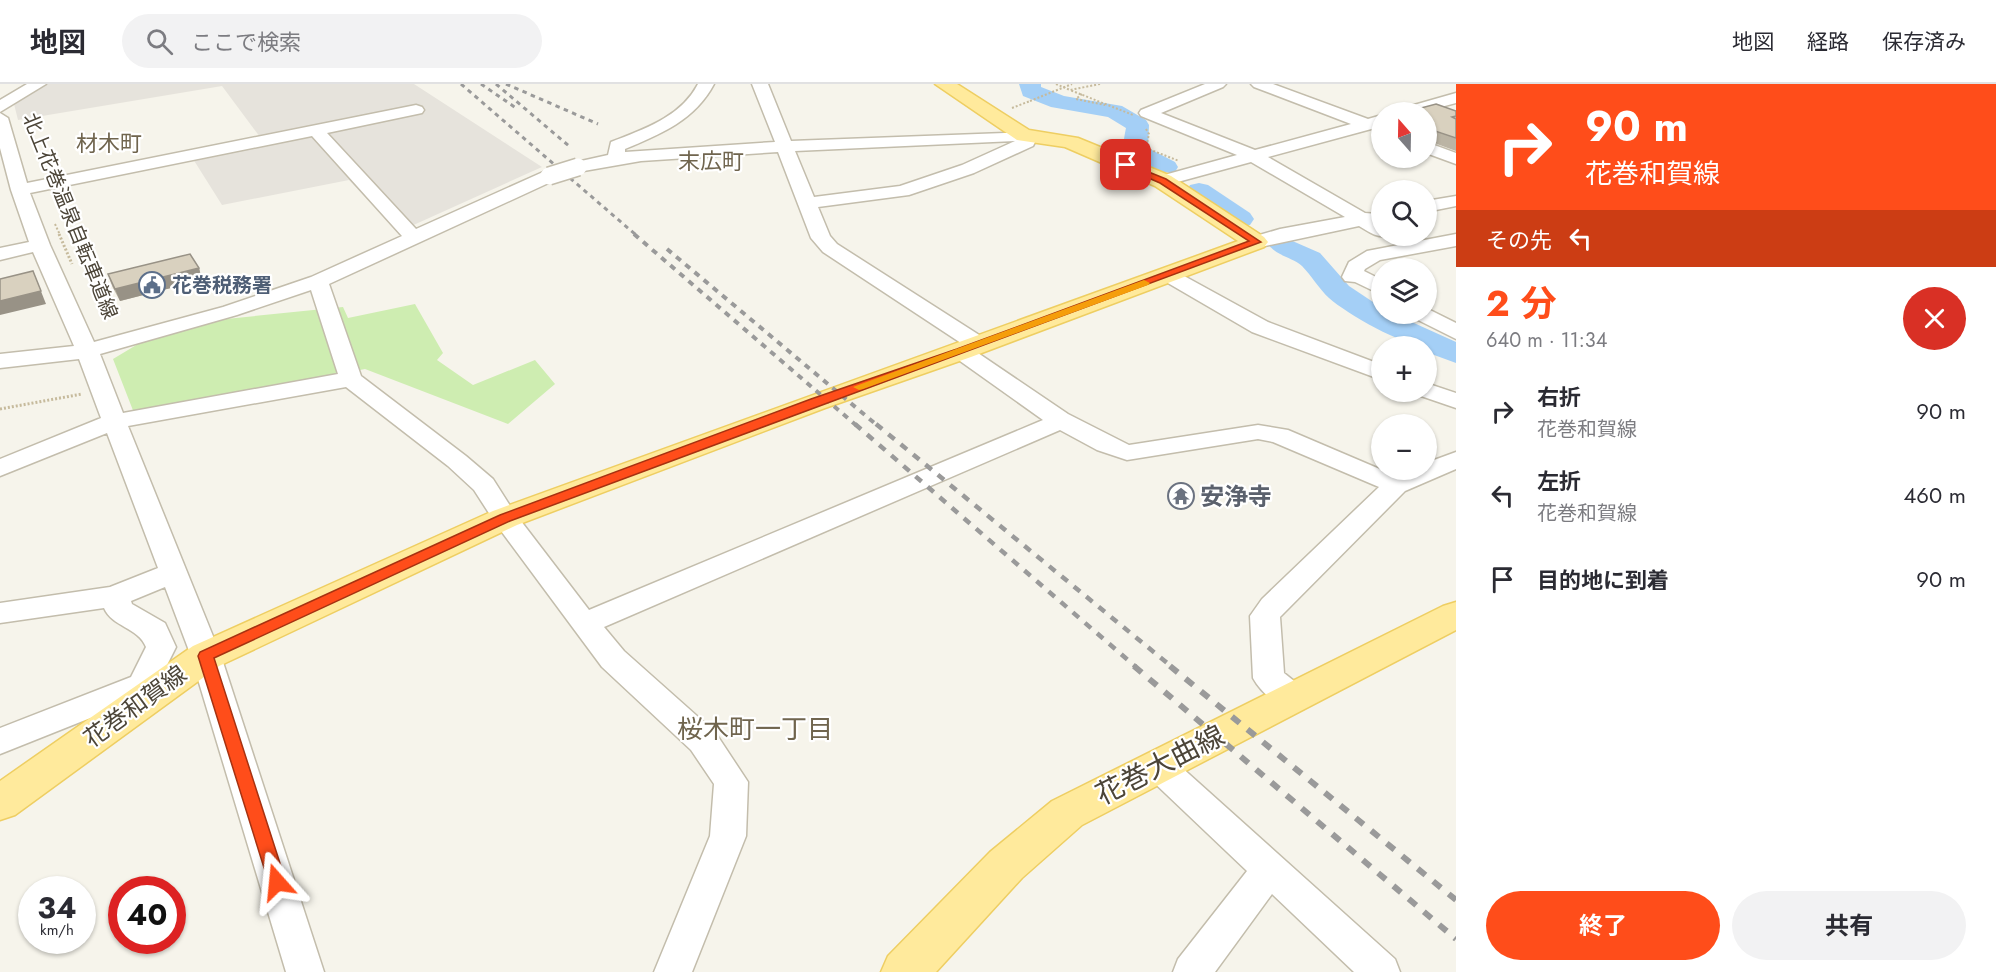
<!DOCTYPE html>
<html lang="ja">
<head>
<meta charset="utf-8">
<style>
  body { margin:0; font-family:Jost,"Noto Sans JP",sans-serif; background:#f2f2f3; color:#2b2b33; height:100vh; display:flex; flex-direction:column; font-size:22px; white-space:nowrap }
  * { box-sizing:border-box; margin:0 }
  p { font-size:20px; color:#7c7c81 }
  .icon { flex:none; width:33px; height:33px; fill:none; stroke:currentColor; stroke-width:2; stroke-linecap:round; stroke-linejoin:round }
  .map { position:relative; flex:1; overflow:hidden }
  .drawer { display:flex; flex-direction:column; background:#fff; width:540px }
  .drawer>* { flex:none }
  .top-card { background:#ff4d1a; color:#fff; overflow:hidden }
  .needle { width:39px; rotate:340deg }
  .tools { position:absolute; left:1371px; top:18px; display:grid; gap:12px }
  .tools a { display:grid; place-items:center; width:66px; height:66px; border-radius:50%; background:#fff; box-shadow:0 2px 4px #0004; font-size:30px }
  .speed { position:absolute; left:18px; top:792px; display:flex; gap:12px; font-size:30px; font-weight:700; text-align:center }
  .speed>* { display:grid; place-content:center; width:78px; height:78px; border-radius:50%; background:#fff; box-shadow:0 2px 4px #0004; line-height:1 }
  .speed small { font-size:15px; font-weight:400 }
  .speed .limit { border:9px solid #d22; background:#fff; color:#111 }
  .pin { position:absolute; display:grid; place-items:center; width:51px; height:51px; color:#fff; margin:-26px; border-radius:12px; box-shadow:0 3px 9px #0006 }
  .me { position:absolute; width:66px; margin:-33px; rotate:342deg; stroke-linejoin:round; filter:drop-shadow(0 0 4px #0008) }
  .turn { display:flex; align-items:center; gap:21px; height:126px; padding:0 30px; font-size:27px }
  .turn .icon { width:78px; height:78px; stroke-width:2.5 }
  .turn b { display:block; font-size:42px; line-height:51px }
  .then { display:flex; align-items:center; height:57px; padding:0 30px; background:#0003; gap:12px; font-size:22px }
  .round { display:grid; place-items:center; flex:none; width:63px; height:63px; border-radius:32px; background:#f2f2f3 }
  .overview { display:flex; align-items:center; justify-content:space-between; height:102px; padding:0 30px }
  h1 { font-size:36px; font-weight:700; line-height:45px; color:#ff4d1a }
  .action { display:flex; gap:12px; margin-top:auto; padding:12px 30px }
  .action a { flex:1; height:69px; border-radius:36px; background:#ff4d1a; color:#fff; font-size:24px; font-weight:700; line-height:69px; text-align:center }
  .action a+a { background:#f2f2f3; color:#2b2b33 }
  ul { padding:0; list-style:none }
  li { display:flex; align-items:center; gap:18px; height:84px; padding:0 30px }
  li div { flex:1 }
  li b { display:block; font-size:22px }
  li em { font-style:normal }
  header { display:flex; align-items:center; gap:36px; box-sizing:border-box; height:84px; padding:0 30px; background:#fff; border-bottom:2px solid #e1e1e2 }
  header strong { font-size:28px }
  nav { display:flex; gap:33px; margin-inline-start:auto; font-size:21px }
  .search { width:420px; height:54px; background:#f2f2f3; display:flex; align-items:center; gap:15px; box-sizing:border-box; padding:0 21px; border-radius:33px; color:#7c7c81; font-size:22px }
  main { display:flex; flex:1; min-height:0 }
  .map>svg:first-child { display:block }
  .industrial { fill:#e6e3dc }
  .green { fill:#ceedb1 }
  .lines { fill:none; stroke-linecap:round; stroke-linejoin:round }
  .river { fill:#a4cff6; fill-rule:evenodd }
  .minor-casing { stroke:#c3bdac; stroke-width:3 }
  .major-casing { stroke:#eece62; stroke-width:3 }
  .path-far1 { stroke:#c6ba9c; stroke-width:2; stroke-dasharray:2 2; stroke-linecap:butt }
  .path { stroke:#c6ba9c; stroke-width:3; stroke-dasharray:2 2; stroke-linecap:butt }
  .minor { fill:#fff; fill-rule:evenodd }
  .major { fill:#ffea9c; fill-rule:evenodd }
  .rail-far3 { stroke:#9a9a9a; stroke-width:3; stroke-dasharray:4.5 4.5; stroke-linecap:butt }
  .rail-far2 { stroke:#9a9a9a; stroke-width:4; stroke-dasharray:6 6; stroke-linecap:butt }
  .rail-far1 { stroke:#9a9a9a; stroke-width:4.5; stroke-dasharray:8 8; stroke-linecap:butt }
  .rail { stroke:#9a9a9a; stroke-width:6; stroke-dasharray:10 10; stroke-linecap:butt }
  .minor-bridge-casing { stroke:#c3bdac; stroke-width:20; stroke-linecap:butt }
  .path-bridge { stroke:#c6ba9c; stroke-width:2; stroke-dasharray:2 2; stroke-linecap:butt }
  .minor-bridge { stroke:#fff; stroke-width:17 }
  .wall { fill:#bbb4a4 }
  .shaded-wall { fill:#989286 }
  .building { fill:#d9d1bf; stroke:#989286; stroke-width:1.5 }
  .route { fill:#ff4d1a; stroke:#a63211; stroke-width:1.5 }
  .slow { fill:#f59e0b }
  .labels { text-anchor:middle; dominant-baseline:central; stroke-width:4.5; stroke-linejoin:round; paint-order:stroke }
  .far-street-label { font-size:20px; fill:#4c4538; stroke:#fff }
  .far-service-label { font-size:20px; font-weight:bold; fill:#4e5e75; stroke:#fff; text-anchor:start }
  .far-quarter-label { font-size:22px; fill:#70654e; stroke:#fff }
  .worship-label { font-size:24px; font-weight:bold; fill:#5b616d; stroke:#fff; text-anchor:start }
  .street-label { font-size:24px; fill:#4c4538; stroke:#fff }
  .neighbourhood-label { font-size:26px; fill:#70654e; stroke:#fff }
  .near-street-label { font-size:28px; fill:#4c4538; stroke:#fff }
</style>
</head>
<body>
<header>
<strong>地図</strong>
<div class="search"><svg class="icon" aria-label="search" viewBox="0 0 24 24"><circle cx="10" cy="10" r="6"/><path d="M15 15l6 6"/></svg>ここで検索</div>
<nav><a>地図</a><a>経路</a><a>保存済み</a></nav>
</header>
<main>
<div class="map">
<svg width="1456" height="888" viewBox="0 0 1456 888">
  <rect width="100%" height="100%" fill="#f6f4eb"/>
  <path class="industrial" d="M46,0H414L542,83L398,148L349,96L222,121L188,67L260,53L222,2L18,36L14,20Z"/>
  <path class="green" d="M415,220L443,269L437,276L473,301L535,276L555,300L508,340L365,285L134,329L113,275L143,257L216,236L343,223L348,234Z"/>
  <g class="lines">
    <g class="river">
      <path d="M1019,0H1041V3L1064,12L1122,22L1146,36L1149,41L1148,64L1175,78L1178,83L1175,88C1161,91 1128,78 1124,63C1123,58 1125,49 1126,44L1108,33L1051,23L1023,12Z"/>
      <path d="M1199,99L1208,101L1250,129L1254,135L1250,141C1228,146 1207,123 1190,111L1187,106L1190,101Z"/>
      <path d="M1281,152L1320,169L1349,202L1382,224V230H1394L1456,258V279L1426,268V262C1403,262 1347,230 1329,214C1319,205 1312,192 1302,182C1292,173 1276,172 1268,160L1271,154Z"/>
    </g>
    <defs>
      <g id="minor">
        <path d="M27,0H46L0,28V16Z"/>
        <path d="M698,0H714C695,36 661,50 625,65V68L775,58L752,0H768L791,57L1030,48L1035,58L1033,62L974,89L909,111L818,123L830,152L837,160L987,256L990,261L987,266L975,267L1068,330L1129,361L1258,341L1288,346L1396,392L1411,386H1426V379L1456,368V385L1405,407L1280,533L1284,589L1304,605L1309,613L1304,621C1284,628 1263,612 1253,594L1250,532L1262,515L1379,403L1273,358L1258,355L1127,376L1097,366L1060,346L604,543L624,567L715,648L748,698L746,752L692,888H654L710,752L714,700L691,666L602,583L496,440L474,406L448,382L346,303L128,342L221,572L324,888H286L191,572L165,503L131,517L132,520L165,539L176,563L153,609L0,670V644L131,593L146,563C138,543 112,543 104,524L0,539V519L110,503L158,484L107,349L0,392V375L101,334L79,275L0,284V270L74,262L33,168L0,176V164L29,158L11,106L0,64V29L8,34L27,99L416,21L422,23L424,26L422,29L327,49L416,145L543,88H555L558,92L555,96L329,200L361,292L466,372L493,395L514,428L589,526L1043,336L953,272L950,267L953,262L964,261L823,168L811,154L778,68L641,77L578,88L572,87L569,83L572,79L608,71L611,58C644,45 681,33 698,0ZM312,52L402,152L311,193L223,223L94,258L50,161L30,109ZM1015,57L962,81L900,102L814,113L795,67ZM311,206L338,290L123,329L100,270L237,231Z"/>
        <path d="M1205,0H1226L1223,3L1161,29L1255,66L1351,40L1254,3L1251,0H1273L1368,35L1382,31V41L1375,44L1268,73L1365,129L1377,130L1379,134L1378,137L1382,139V152H1387C1376,154 1368,147 1359,142L1256,164L1249,162L1246,158L1249,154L1280,145L1345,133L1251,78L1163,102L1157,101L1154,97L1157,93L1237,71L1141,32L1139,29L1141,26Z"/>
        <path d="M1456,9V19L1422,28H1398L1400,25Z"/>
        <path d="M1426,58L1456,69V80L1426,69Z"/>
        <path d="M1456,112V122L1426,128V117Z"/>
        <path d="M1456,150V162L1380,176L1365,185L1364,187L1382,196V211L1355,198L1345,197L1342,193L1349,178L1367,167Z"/>
        <path d="M1168,185L1175,187L1268,238L1382,281V296L1252,248L1161,195L1158,191L1161,187Z"/>
        <path d="M1426,224L1456,239V255L1416,235L1414,230H1426Z"/>
        <path d="M1426,299L1456,309V324L1418,311L1415,308H1426Z"/>
        <path d="M1158,669L1170,673L1395,875L1400,888H1354L1272,810L1215,888H1173L1178,875L1247,787L1146,691L1141,682L1146,673Z"/>
      </g>
      <g id="major">
        <path d="M935,0H957L1029,46L1078,54L1171,92L1264,153L1268,158L1264,163L971,273L825,324L517,441L219,582L15,731L0,736V697L193,562L493,427L1238,157L1155,102L1065,63L1017,56Z"/>
        <path d="M1456,518V546L1082,741L1022,794L936,888H881L888,872L990,768L1052,717L1443,522Z"/>
      </g>
    </defs>
    <use href="#minor" class="minor-casing"/>
    <use href="#major" class="major-casing"/>
    <g class="path-far1">
      <path d="M1056,0L1070,6"/>
      <path d="M1100,0L1070,6L1133,31"/>
      <path d="M1082,10L1076,15L1105,21"/>
      <path d="M1012,24L1030,17"/>
      <path d="M1146,45L1149,50L1146,64L1179,77"/>
      <path d="M55,140L60,151"/>
    </g>
    <g class="path">
      <path d="M59,150L72,180"/>
      <path d="M0,325L82,310"/>
    </g>
    <use href="#minor" class="minor"/>
    <use href="#major" class="major"/>
    <g class="rail-far3">
      <path d="M461,0L636,151"/>
      <path d="M481,0L516,24"/>
      <path d="M496,0L569,62"/>
      <path d="M506,0L598,40"/>
    </g>
    <g class="rail-far2">
      <path d="M634,150L857,342"/>
      <path d="M667,165L878,342"/>
    </g>
    <g class="rail-far1">
      <path d="M855,340L1136,583"/>
      <path d="M876,340L1172,583"/>
    </g>
    <g class="rail">
      <path d="M1134,582L1456,855"/>
      <path d="M1170,582L1456,816"/>
    </g>
    <defs>
      <path id="minor-bridge" d="M549,92L578,83"/>
    </defs>
    <use href="#minor-bridge" class="minor-bridge-casing"/>
    <path class="path-bridge" d="M1030,17L1072,0"/>
    <use href="#minor-bridge" class="minor-bridge"/>
  </g>
  <g class="wall">
    <path d="M1456,27V67L1426,56V28Z"/>
    <path d="M199,184L202,196L120,217L112,202L108,190Z"/>
  </g>
  <g class="shaded-wall">
    <path d="M199,184L202,196L120,217L115,205Z"/>
    <path d="M33,187L46,220L0,231V217Z"/>
  </g>
  <g class="building">
    <path d="M1436,20L1456,27V32L1452,33L1456,35V54L1426,44V28H1406Z"/>
    <path d="M190,170L199,184L115,205L108,190Z"/>
    <path d="M33,187L41,207L0,217V195Z"/>
  </g>
  <path class="route" d="M1123,80H1129L1166,95L1261,158L510,437L214,574L286,798L283,803L277,806L270,803L198,572L200,568L500,431L811,315L957,265L1249,157L1160,99L1123,83Z"/>
  <path class="slow" d="M1144,196L1150,199L1148,201L863,305L859,306L853,303Z"/>
  <defs>
    <symbol id="civic-ring" viewBox="-11 -11 22 22"><circle r="9.5" fill="#fff" stroke="#5c6f8a" stroke-width="1.5"/><path d="M-.6-6.5H3V-4.5H.6V-3L4-1V1h2V6H-6V1h2V-1L-.6-3ZM-1.2 2.5V6h2.4V2.5Z" fill="#5c6f8a"/></symbol>
    <symbol id="temple-ring" viewBox="-11 -11 22 22"><circle r="9.5" fill="#fff" stroke="#6b7280" stroke-width="1.5"/><path d="M0-6L5-2H3V0L6.5 2.5H4V6H1.5V3h-3V6H-4V2.5H-6.5L-3 0V-2H-5Z" fill="#6b7280"/></symbol>
  </defs>
  <g fill-rule="evenodd">
    <use href="#civic-ring" x="137" y="186" width="30" height="30"/>
    <use href="#temple-ring" x="1166" y="397" width="30" height="30"/>
  </g>
  <g class="labels">
    <g class="far-street-label">
      <text transform="translate(70 132) rotate(68)">北上花巻温泉自転車道線</text>
    </g>
    <g class="far-service-label">
      <text x="172" y="201">花巻税務署</text>
    </g>
    <g class="far-quarter-label">
      <text x="109" y="59">材木町</text>
      <text x="711" y="77">末広町</text>
    </g>
    <g class="worship-label">
      <text x="1200" y="412">安浄寺</text>
    </g>
    <g class="street-label">
      <text transform="translate(135 622) rotate(-36)">花巻和賀線</text>
    </g>
    <g class="neighbourhood-label">
      <text x="755" y="645">桜木町一丁目</text>
    </g>
    <g class="near-street-label">
      <text transform="translate(1160 681) rotate(-27)">花巻大曲線</text>
    </g>
  </g>
</svg>
<div class="tools">
<a><svg class="needle" viewBox="-14 -14 28 28"><path d="M0-13l5 13h-10z" fill="#e53935"/><path d="M0 13l5-13h-10z" fill="#7c7c81"/></svg></a>
<a><svg class="icon" aria-label="search" viewBox="0 0 24 24"><circle cx="10" cy="10" r="6"/><path d="M15 15l6 6"/></svg></a>
<a><svg class="icon" aria-label="layers" viewBox="0 0 24 24"><path d="M12 4l9 5-9 5-9-5zM3 14l9 5 9-5"/></svg></a>
<a>+</a>
<a>−</a>
</div>
<div class="speed"><div>34<small>km/h</small></div><div class="limit">40</div></div>
<div class="pin" style="left:1126px;top:81px;background:#d93025"><svg class="icon" aria-label="arrive" viewBox="0 0 24 24"><path d="M6 21V4h12l-3 4 3 4H6"/></svg></div>
<svg class="me" style="left:277px;top:798px" viewBox="-20 -20 40 40"><path d="M0-17L14 15 0 8-14 15z" fill="#ff4d1a" stroke="#fff" stroke-width="4"/></svg>
</div>
<section class="drawer">
<div class="top-card">
<div class="turn"><svg class="icon" aria-label="right" viewBox="0 0 24 24"><path d="M7 20v-9h11M14 6l5 5-5 5"/></svg><div><b>90 m</b>花巻和賀線</div></div>
<div class="then">その先<svg class="icon" aria-label="left" viewBox="0 0 24 24"><path d="M17 20v-9H6M10 6l-5 5 5 5"/></svg></div>
</div>
<div class="overview"><div><h1>2 分</h1><p>640 m · 11:34</p></div><a class="round" style="background:#d93025;color:#fff"><svg class="icon" aria-label="close" viewBox="0 0 24 24"><path d="M6 6l12 12M18 6L6 18"/></svg></a></div>
<ul>
<li><svg class="icon" aria-label="right" viewBox="0 0 24 24"><path d="M7 20v-9h11M14 6l5 5-5 5"/></svg><div><b>右折</b><p>花巻和賀線</p></div><em>90 m</em></li>
<li><svg class="icon" aria-label="left" viewBox="0 0 24 24"><path d="M17 20v-9H6M10 6l-5 5 5 5"/></svg><div><b>左折</b><p>花巻和賀線</p></div><em>460 m</em></li>
<li><svg class="icon" aria-label="arrive" viewBox="0 0 24 24"><path d="M6 21V4h12l-3 4 3 4H6"/></svg><div><b>目的地に到着</b></div><em>90 m</em></li>
</ul>
<div class="action"><a>終了</a><a>共有</a></div>
</section>
</main>
</body>
</html>
